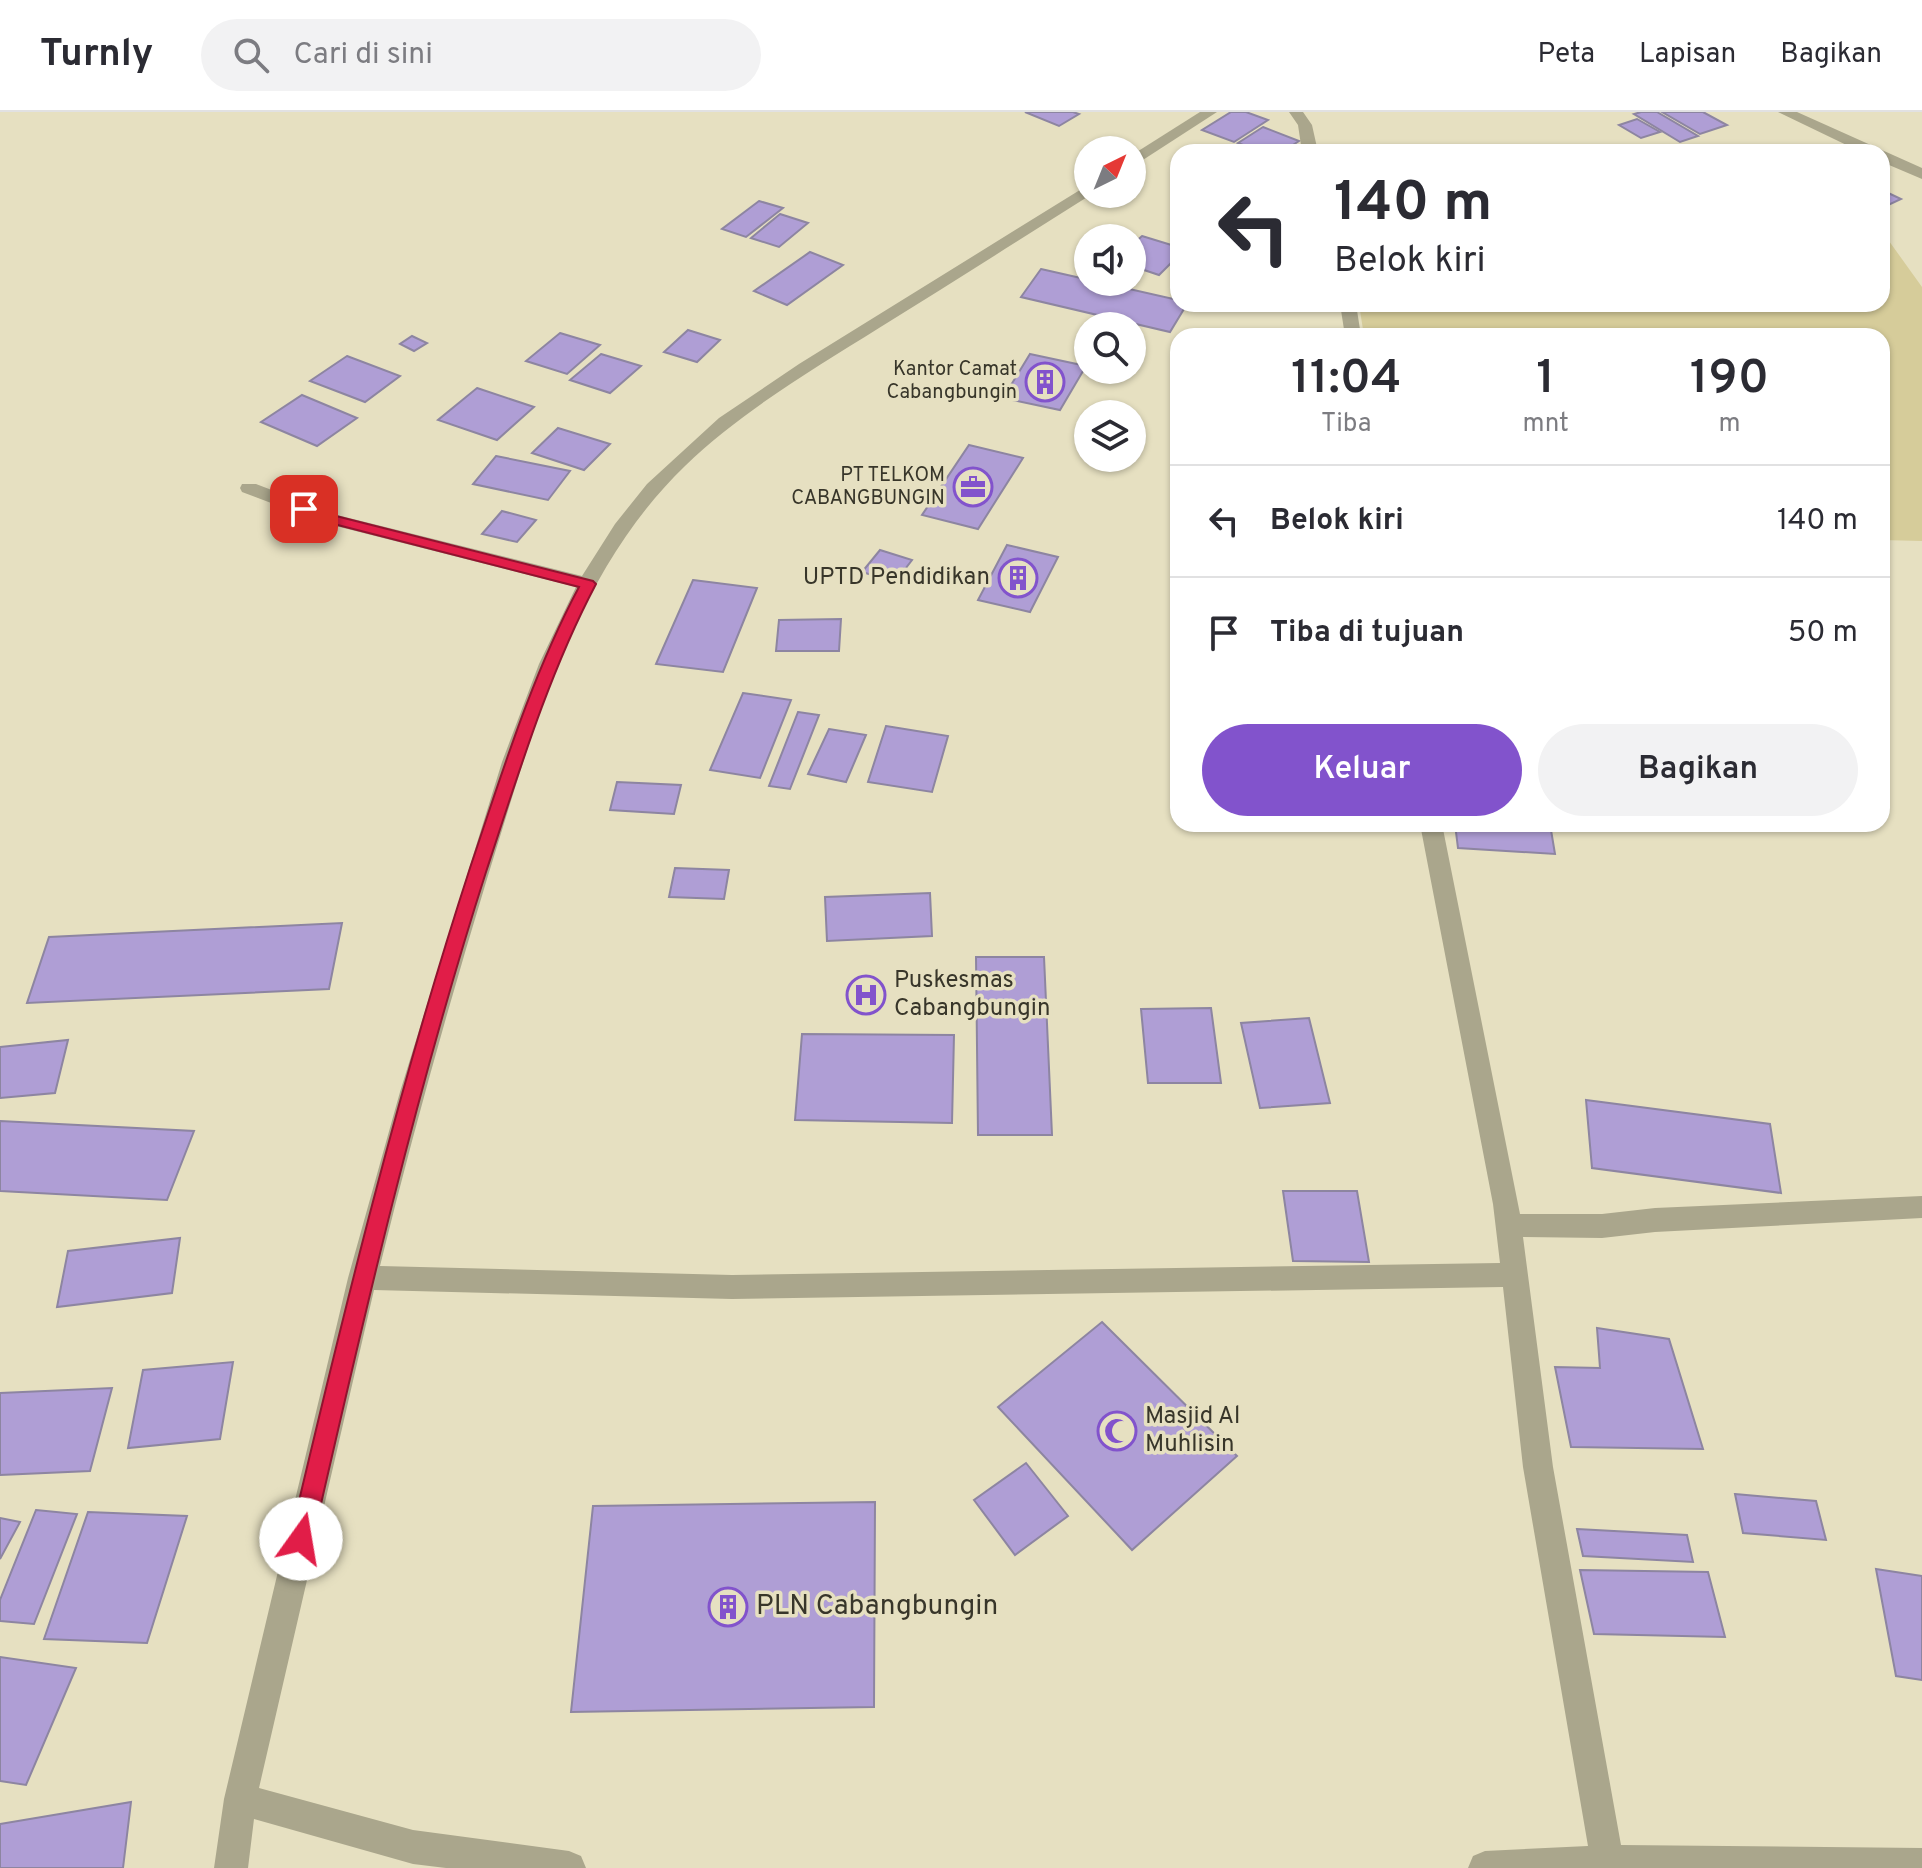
<!DOCTYPE html>
<html lang="id">
<head>
<meta charset="utf-8">
<style>
  body { margin:0; font-family:Overpass,sans-serif; background:#f2f2f3; color:#2b2b33; height:100vh; display:flex; flex-direction:column; font-size:30px; white-space:nowrap }
  * { box-sizing:border-box; margin:0 }
  p { font-size:26px; color:#7c7c81 }
  .icon { flex:none; width:44px; height:44px; fill:none; stroke:currentColor; stroke-width:2; stroke-linecap:round; stroke-linejoin:round }
  .map { position:relative; flex:1; overflow:hidden }
  .drawer { position:absolute; left:1170px; top:216px; width:720px; height:504px; display:flex; flex-direction:column; background:#fff; border-radius:24px; box-shadow:0 2px 6px #0004 }
  .drawer>* { flex:none }
  .hud { position:absolute; left:1170px; top:32px; width:720px; height:168px; border-radius:24px; box-shadow:0 2px 6px #0004; background:#fff; color:#2b2b33; overflow:hidden }
  .needle { width:52px; rotate:43deg }
  .fabs { position:absolute; left:1074px; top:24px; display:grid; gap:16px }
  .fabs a { display:grid; place-items:center; width:72px; height:72px; border-radius:50%; background:#fff; box-shadow:0 2px 6px #0004; font-size:40px }
  .pin { position:absolute; display:grid; place-items:center; width:68px; height:68px; color:#fff; margin:-34px; border-radius:16px; box-shadow:0 4px 12px #0006 }
  .me { position:absolute; width:88px; margin:-44px; rotate:13deg; stroke-linejoin:round; filter:drop-shadow(0 0 6px #0008) }
  .turn { display:flex; align-items:center; gap:28px; height:168px; padding:0 32px; font-size:36px }
  .turn .icon { width:104px; height:104px; stroke-width:2.5 }
  .turn b { display:block; font-size:56px; line-height:68px }
  .eta { display:flex; justify-content:space-evenly; align-items:center; height:136px; text-align:center }
  .eta b { font-size:48px; font-weight:600; line-height:56px }
  .button { display:flex; gap:16px; margin-top:auto; padding:16px 32px }
  .button a { flex:1; height:92px; border-radius:48px; background:#8253cc; color:#fff; font-size:32px; font-weight:600; line-height:92px; text-align:center }
  .button a+a { background:#f2f2f3; color:#2b2b33 }
  ul { padding:0; list-style:none }
  li { display:flex; align-items:center; gap:24px; height:112px; padding:0 32px; border-top:2px solid #e1e1e2 }
  li div { flex:1 }
  li b { display:block; font-size:30px }
  li em { font-style:normal }
  header { display:flex; align-items:center; gap:48px; box-sizing:border-box; height:112px; padding:0 40px; background:#fff; border-bottom:2px solid #e1e1e2 }
  header strong { font-size:38px }
  nav { display:flex; gap:44px; margin-inline-start:auto; font-size:28px }
  .search { width:560px; height:72px; background:#f2f2f3; display:flex; align-items:center; gap:20px; box-sizing:border-box; padding:0 28px; border-radius:44px; color:#7c7c81; font-size:30px }
  .map>svg:first-child { display:block }
  .green { fill:#d6cc9a }
  .building { fill:#af9ed5; stroke:#8d85a1; stroke-width:2 }
  .lines { fill:none; stroke-linecap:round; stroke-linejoin:round }
  .street { fill:#aaa68c; fill-rule:evenodd }
  .route { fill:#e11d48; stroke:#92132f; stroke-width:2 }
  .labels { text-anchor:middle; dominant-baseline:central; stroke-width:7; stroke-linejoin:round; paint-order:stroke }
  .far-poi-label { font-size:20px; fill:#38362a; stroke:#e6e0c1; text-anchor:end }
  .poi-label { font-size:24px; fill:#38362a; stroke:#e6e0c1; text-anchor:start }
  .near-poi-label { font-size:28px; fill:#38362a; stroke:#e6e0c1; text-anchor:start }
</style>
</head>
<body>
<header>
<strong>Turnly</strong>
<div class="search"><svg class="icon" aria-label="search" viewBox="0 0 24 24"><circle cx="10" cy="10" r="6"/><path d="M15 15l6 6"/></svg>Cari di sini</div>
<nav><a>Peta</a><a>Lapisan</a><a>Bagikan</a></nav>
</header>
<div class="map">
<svg width="1922" height="1756" viewBox="0 0 1922 1756">
  <rect width="100%" height="100%" fill="#e6e0c1"/>
  <path class="green" d="M1882,128L1889,129L1922,175V429L1882,428V224H1364L1359,192H1882Z"/>
  <g class="building">
    <path d="M1025,0H1073L1079,2L1059,14Z"/>
    <path d="M1231,0H1246L1268,8L1234,30L1202,18Z"/>
    <path d="M1641,0H1657L1698,24L1680,30L1634,2Z"/>
    <path d="M1662,0H1703L1727,13L1700,22Z"/>
    <path d="M1637,7L1660,20L1641,26L1619,13Z"/>
    <path d="M1263,15L1299,29L1282,40H1261L1238,31Z"/>
    <path d="M1882,78L1901,87L1882,96Z"/>
    <path d="M759,89L783,96L746,125L722,117Z"/>
    <path d="M780,102L808,111L779,135L751,126Z"/>
    <path d="M1142,124L1178,135V144L1159,163L1132,154V133Z"/>
    <path d="M810,140L843,153L787,193L754,179Z"/>
    <path d="M1041,157L1178,188V192H1187L1170,220L1021,185Z"/>
    <path d="M688,218L720,228L697,250L664,240Z"/>
    <path d="M560,221L600,233L567,262L526,249Z"/>
    <path d="M412,224L427,231L414,239L400,232Z"/>
    <path d="M601,242L641,254L610,281L570,268Z"/>
    <path d="M1030,242L1086,254L1060,298L1003,286Z"/>
    <path d="M347,244L400,264L365,290L310,269Z"/>
    <path d="M477,276L534,295L497,328L438,308Z"/>
    <path d="M302,283L357,306L317,334L261,310Z"/>
    <path d="M558,316L610,332L584,358L532,341Z"/>
    <path d="M969,333L1023,346L978,417L922,403Z"/>
    <path d="M496,344L570,359L548,388L473,372Z"/>
    <path d="M502,399L536,408L517,430L482,422Z"/>
    <path d="M1007,433L1058,445L1030,500L978,488Z"/>
    <path d="M880,438L912,448L895,470L862,460Z"/>
    <path d="M693,468L757,476L723,560L656,552Z"/>
    <path d="M841,507L839,539H776L779,508Z"/>
    <path d="M743,581L791,588L760,666L710,658Z"/>
    <path d="M798,600L819,603L790,677L769,674Z"/>
    <path d="M886,614L948,624L932,680L868,670Z"/>
    <path d="M829,617L866,623L846,670L808,662Z"/>
    <path d="M617,670L681,673L674,702L610,698Z"/>
    <path d="M1455,712H1550L1555,742L1458,736Z"/>
    <path d="M675,756L729,758L724,787L669,785Z"/>
    <path d="M930,781L932,824L827,829L825,785Z"/>
    <path d="M342,811L329,877L27,891L49,825Z"/>
    <path d="M976,845H1044L1052,1023H978Z"/>
    <path d="M1211,896L1221,971H1148L1141,897Z"/>
    <path d="M1309,906L1330,991L1260,996L1241,911Z"/>
    <path d="M802,922L954,923L952,1011L795,1008Z"/>
    <path d="M68,928L55,981L0,986V935Z"/>
    <path d="M1586,988L1770,1012L1781,1081L1592,1056Z"/>
    <path d="M0,1009L194,1019L167,1088L0,1079Z"/>
    <path d="M1283,1079H1357L1369,1150L1293,1149Z"/>
    <path d="M180,1126L172,1181L57,1195L68,1139Z"/>
    <path d="M1102,1210L1237,1344L1132,1438L998,1295Z"/>
    <path d="M1597,1216L1669,1227L1703,1337L1571,1335L1555,1255L1600,1256Z"/>
    <path d="M233,1250L220,1327L128,1336L143,1258Z"/>
    <path d="M112,1276L90,1359L0,1363V1281Z"/>
    <path d="M1026,1351L1068,1404L1015,1443L974,1388Z"/>
    <path d="M1735,1382L1816,1389L1826,1428L1743,1421Z"/>
    <path d="M875,1390L874,1595L571,1600L593,1394Z"/>
    <path d="M36,1398L77,1402L34,1512L0,1509V1488Z"/>
    <path d="M88,1400L187,1404L147,1531L44,1527Z"/>
    <path d="M0,1406L20,1410L0,1447Z"/>
    <path d="M1577,1417L1687,1423L1693,1450L1583,1444Z"/>
    <path d="M1876,1457L1922,1464V1568L1896,1564Z"/>
    <path d="M1580,1458L1708,1460L1725,1525L1594,1522Z"/>
    <path d="M0,1545L76,1556L26,1673L0,1669Z"/>
    <path d="M131,1690L123,1756H0V1712Z"/>
  </g>
  <g class="lines">
    <g class="street">
      <path d="M1200,0H1217L1132,55V43Z"/>
      <path d="M1289,0H1303L1312,13L1318,40H1302L1298,13Z"/>
      <path d="M1778,0H1797L1922,56V67L1882,50V40H1861Z"/>
      <path d="M1088,73V82H1092C1021,127 950,172 879,216C812,258 742,299 685,354C573,462 532,622 487,767C448,895 412,1024 380,1154L732,1163L1500,1151L1493,1092L1420,712H1442L1520,1102H1602L1655,1096L1922,1084V1106L1655,1120L1602,1126L1523,1125L1553,1355L1621,1733L1922,1736V1756H1468L1473,1744L1485,1739L1588,1734L1523,1355L1503,1175L732,1187L374,1178L259,1676L413,1718L569,1739L581,1744L586,1756H446L413,1752L254,1707L248,1756H214L224,1687L280,1451L348,1166L400,980L502,650L539,552L576,475L324,411L242,380L240,376L242,372H256L337,403L582,464L615,412L647,372L719,306L799,252Z"/>
      <path d="M1340,192H1356L1361,224H1345Z"/>
    </g>
  </g>
  <path class="route" d="M304,392L336,404L593,469L596,472C548,563 518,663 486,760C416,979 364,1203 313,1427L309,1435L301,1439L293,1435L290,1427C343,1202 398,977 470,756C502,661 532,563 579,475L326,410L299,400L297,397Z"/>
  <defs>
    <symbol id="building-ring" viewBox="-11 -11 22 22"><circle r="9.5" fill="#e6e0c1" stroke="#8253cc" stroke-width="1.5"/><path d="M-4-6H4V6H1V3H-1V6H-4ZM-2.5-4.3h1.7v1.8h-1.7ZM.8-4.3h1.7v1.8H.8ZM-2.5-1h1.7V.8h-1.7ZM.8-1h1.7V.8H.8Z" fill="#8253cc"/></symbol>
    <symbol id="office-ring" viewBox="-11 -11 22 22"><circle r="9.5" fill="#e6e0c1" stroke="#8253cc" stroke-width="1.5"/><path d="M-6-3h4V-5.5h4V-3h4V5H-6ZM-1-4.5V-3h2v-1.5ZM-6 0V1H6V0Z" fill="#8253cc"/></symbol>
    <symbol id="hospital-ring" viewBox="-11 -11 22 22"><circle r="9.5" fill="#e6e0c1" stroke="#8253cc" stroke-width="1.5"/><path d="M-5-5h3v3.5h4V-5h3V5h-3V1.5h-4V5h-3Z" fill="#8253cc"/></symbol>
    <symbol id="mosque-ring" viewBox="-11 -11 22 22"><circle r="9.5" fill="#e6e0c1" stroke="#8253cc" stroke-width="1.5"/><path d="M3.5-4.9A6 6 0 1 0 3.5 4.9A5 5 0 1 1 3.5-4.9Z" fill="#8253cc"/></symbol>
  </defs>
  <g fill-rule="evenodd">
    <use href="#building-ring" x="1023" y="248" width="44" height="44"/>
    <use href="#office-ring" x="951" y="353" width="44" height="44"/>
    <use href="#building-ring" x="996" y="444" width="44" height="44"/>
    <use href="#hospital-ring" x="844" y="861" width="44" height="44"/>
    <use href="#mosque-ring" x="1095" y="1297" width="44" height="44"/>
    <use href="#building-ring" x="706" y="1473" width="44" height="44"/>
  </g>
  <g class="labels">
    <g class="far-poi-label">
      <text x="1017" y="258">Kantor Camat<tspan x="1017" dy="23">Cabangbungin</tspan></text>
      <text x="945" y="364">PT TELKOM<tspan x="945" dy="23">CABANGBUNGIN</tspan></text>
    </g>
    <g class="poi-label">
      <text x="990" y="466" text-anchor="end">UPTD Pendidikan</text>
      <text x="894" y="869">Puskesmas<tspan x="894" dy="28">Cabangbungin</tspan></text>
      <text x="1145" y="1305">Masjid Al<tspan x="1145" dy="28">Muhlisin</tspan></text>
    </g>
    <g class="near-poi-label">
      <text x="756" y="1495">PLN Cabangbungin</text>
    </g>
  </g>
</svg>
<div class="fabs">
<a><svg class="needle" viewBox="-14 -14 28 28"><path d="M0-13l5 13h-10z" fill="#e53935"/><path d="M0 13l5-13h-10z" fill="#7c7c81"/></svg></a>
<a><svg class="icon" aria-label="sound" viewBox="0 0 24 24"><path d="M4 9h4l5-4v14l-5-4H4zM17 9q2 3 0 6"/></svg></a>
<a><svg class="icon" aria-label="search" viewBox="0 0 24 24"><circle cx="10" cy="10" r="6"/><path d="M15 15l6 6"/></svg></a>
<a><svg class="icon" aria-label="layers" viewBox="0 0 24 24"><path d="M12 4l9 5-9 5-9-5zM3 14l9 5 9-5"/></svg></a>
</div>
<div class="pin" style="left:304px;top:397px;background:#d93025"><svg class="icon" aria-label="arrive" viewBox="0 0 24 24"><path d="M6 21V4h12l-3 4 3 4H6"/></svg></div>
<svg class="me" style="left:301px;top:1427px" viewBox="-20 -20 40 40"><circle r="19" fill="#fff"/><path d="M0-13L10 11 0 6-10 11z" fill="#e11d48"/></svg>
<div class="hud">
<div class="turn"><svg class="icon" aria-label="left" viewBox="0 0 24 24"><path d="M17 20v-9H6M10 6l-5 5 5 5"/></svg><div><b>140 m</b>Belok kiri</div></div>
</div>
<section class="drawer">
<div class="eta">
<div><b>11:04</b><p>Tiba</p></div>
<div><b>1</b><p>mnt</p></div>
<div><b>190</b><p>m</p></div>
</div>
<ul>
<li><svg class="icon" aria-label="left" viewBox="0 0 24 24"><path d="M17 20v-9H6M10 6l-5 5 5 5"/></svg><div><b>Belok kiri</b></div><em>140 m</em></li>
<li><svg class="icon" aria-label="arrive" viewBox="0 0 24 24"><path d="M6 21V4h12l-3 4 3 4H6"/></svg><div><b>Tiba di tujuan</b></div><em>50 m</em></li>
</ul>
<div class="button"><a>Keluar</a><a>Bagikan</a></div>
</section>
</div>
</body>
</html>
